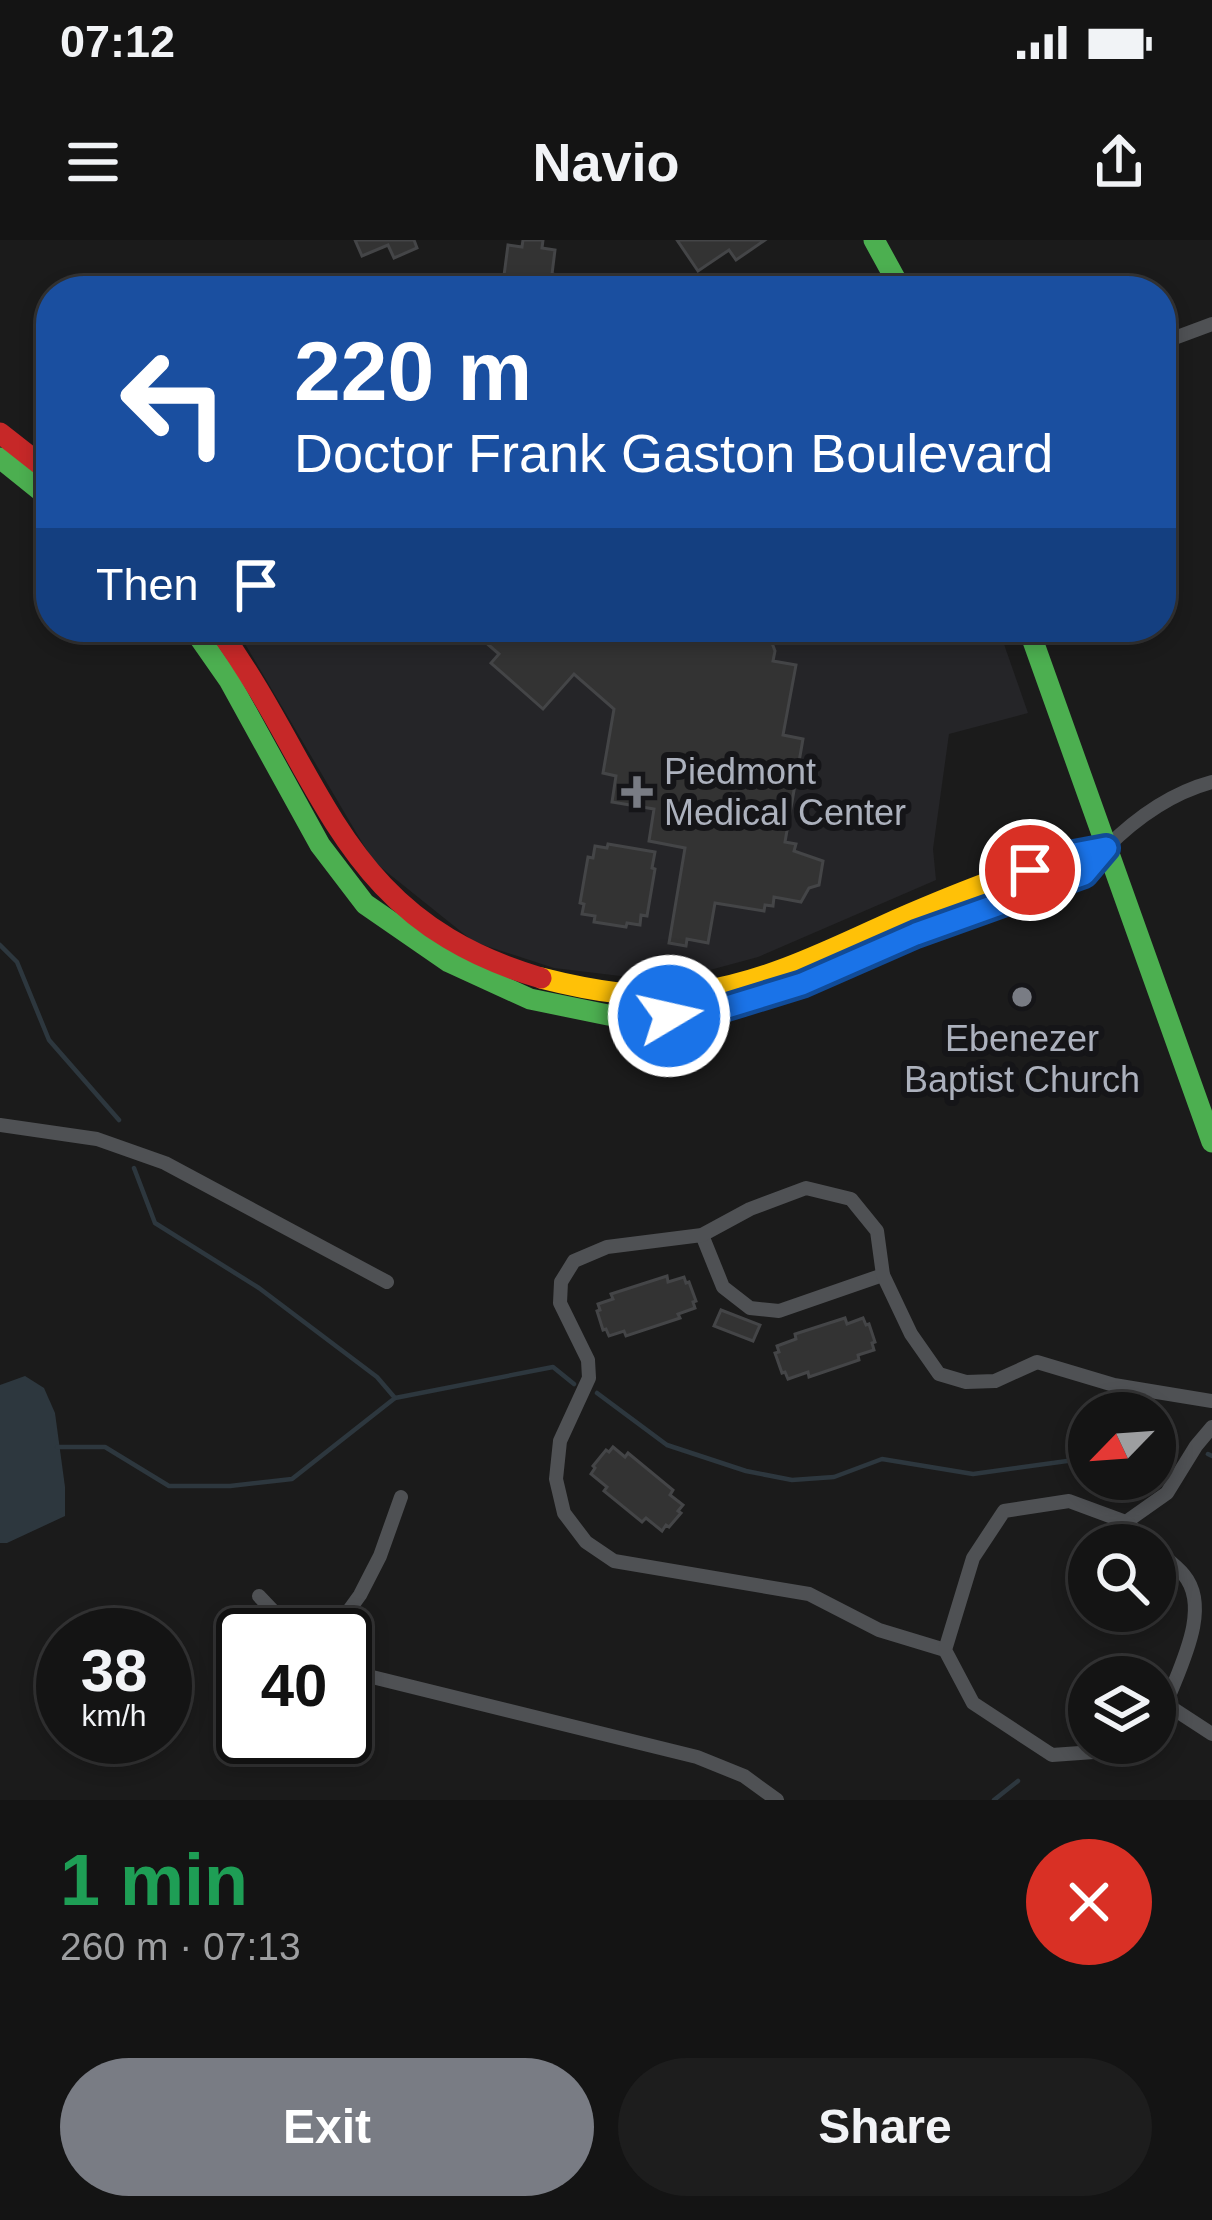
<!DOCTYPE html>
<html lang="en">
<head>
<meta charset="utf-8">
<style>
  body { margin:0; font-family:Helvetica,sans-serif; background:#1d1d1d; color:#f1f3f6; height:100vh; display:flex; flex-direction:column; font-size:45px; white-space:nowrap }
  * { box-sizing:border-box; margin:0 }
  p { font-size:39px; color:#9d9ea0 }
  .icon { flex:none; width:66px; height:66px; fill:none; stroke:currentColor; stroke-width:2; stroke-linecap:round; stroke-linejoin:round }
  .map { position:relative; height:1560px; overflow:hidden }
  .details { display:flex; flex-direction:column; background:#141414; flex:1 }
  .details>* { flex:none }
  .top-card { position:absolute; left:36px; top:36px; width:1140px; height:366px; border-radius:48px; box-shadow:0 6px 18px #0003,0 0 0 3px #333334; background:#1a4fa0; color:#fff; overflow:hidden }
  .needle { width:78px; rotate:245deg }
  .tools { position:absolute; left:1068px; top:1152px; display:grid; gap:24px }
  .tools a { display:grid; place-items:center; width:108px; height:108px; border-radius:50%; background:#141414; box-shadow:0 6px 18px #0003,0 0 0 3px #333334; font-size:60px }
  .speed { position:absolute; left:36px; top:1368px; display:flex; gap:24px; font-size:60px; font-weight:700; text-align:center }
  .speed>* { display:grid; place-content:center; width:156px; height:156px; border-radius:50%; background:#141414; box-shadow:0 6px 18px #0003,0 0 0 3px #333334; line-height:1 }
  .speed small { font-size:30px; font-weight:400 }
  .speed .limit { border:6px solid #111; border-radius:18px; background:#fff; color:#111 }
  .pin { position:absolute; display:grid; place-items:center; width:102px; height:102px; color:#fff; margin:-51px; border:6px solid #fff; border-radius:50%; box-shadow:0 3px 12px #0007 }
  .me { position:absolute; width:132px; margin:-66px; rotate:81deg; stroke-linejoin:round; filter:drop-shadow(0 0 9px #0008) }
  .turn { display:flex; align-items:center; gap:42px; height:252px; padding:0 60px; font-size:54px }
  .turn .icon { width:156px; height:156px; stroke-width:2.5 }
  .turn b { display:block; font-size:84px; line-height:102px }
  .then { display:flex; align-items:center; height:114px; padding:0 60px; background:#0003; gap:24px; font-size:45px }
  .round { display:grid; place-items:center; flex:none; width:126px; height:126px; border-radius:63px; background:#1d1d1d }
  .head { display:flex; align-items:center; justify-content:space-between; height:204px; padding:0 60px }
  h1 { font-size:72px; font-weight:800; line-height:90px; color:#1e9e55 }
  .primary-button { display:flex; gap:24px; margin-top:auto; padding:24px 60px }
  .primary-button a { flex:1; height:138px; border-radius:72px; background:#797c84; color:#fff; font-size:48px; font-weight:800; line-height:138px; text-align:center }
  .primary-button a+a { background:#1d1d1d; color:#f1f3f6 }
  .status { display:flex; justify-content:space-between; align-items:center; height:84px; padding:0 60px; background:#141414; direction:ltr }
  .status svg { height:33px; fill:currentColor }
  header { display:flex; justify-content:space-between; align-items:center; height:156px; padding:0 60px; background:#141414; font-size:54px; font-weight:800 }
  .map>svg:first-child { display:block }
  .built { fill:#252528 }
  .water { fill:#2d373e }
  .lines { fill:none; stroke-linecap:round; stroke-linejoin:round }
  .stream { stroke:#2d373e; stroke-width:4.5 }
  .building { fill:#333; stroke:#444547; stroke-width:3 }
  .street { stroke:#4f5154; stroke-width:14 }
  .fast { stroke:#4caf50; stroke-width:21 }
  .slow { stroke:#ffc107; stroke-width:21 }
  .jam { stroke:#c62828; stroke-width:21 }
  .route-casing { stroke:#114b97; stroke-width:30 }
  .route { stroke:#1a73e8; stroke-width:21 }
  .poi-dot { fill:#797c84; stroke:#151518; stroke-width:4.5 }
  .labels { text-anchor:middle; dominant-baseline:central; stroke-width:12; stroke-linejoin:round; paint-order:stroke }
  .poi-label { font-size:36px; fill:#acb1bd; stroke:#151518; text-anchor:start }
</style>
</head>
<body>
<div class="status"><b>07:12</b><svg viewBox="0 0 49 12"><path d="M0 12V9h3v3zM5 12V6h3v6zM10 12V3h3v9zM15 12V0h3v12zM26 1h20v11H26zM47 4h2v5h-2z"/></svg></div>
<header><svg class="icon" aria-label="menu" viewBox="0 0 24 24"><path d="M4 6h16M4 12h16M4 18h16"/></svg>Navio<svg class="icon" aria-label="share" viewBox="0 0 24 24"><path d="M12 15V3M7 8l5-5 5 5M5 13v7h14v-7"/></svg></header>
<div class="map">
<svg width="1212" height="1560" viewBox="0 0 1212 1560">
  <rect width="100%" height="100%" fill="#1b1b1b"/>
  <path class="built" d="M235,387H998L1028,473L949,494L933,609L936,640L758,717L710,730L637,738L554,728L474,702L373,621Z"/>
  <path class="water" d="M25,1136L44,1148L55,1173L65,1247V1276L7,1303H0V1145Z"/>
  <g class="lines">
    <g class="stream">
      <path d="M0,705L17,722L49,800L119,880"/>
      <path d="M134,928L155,983L259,1048L377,1137L395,1158L553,1127L574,1144"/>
      <path d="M597,1153L667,1205L746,1231L792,1240L834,1237L882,1219L973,1234L1089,1218"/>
      <path d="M57,1207H105L169,1246H230L292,1239L395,1158"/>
      <path d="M1155,1211L1177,1207"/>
      <path d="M1208,1214L1212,1216"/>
      <path d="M1093,1240L1094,1239"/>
      <path d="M994,1560L1018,1541"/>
    </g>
  </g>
  <g class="building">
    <path d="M355,0H414L417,8L394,18L388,5L362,16Z"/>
    <path d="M523,0H543L542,8L555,10L552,34L564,36L562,51H502L508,5L522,7Z"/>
    <path d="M677,0H765L736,20L729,10L698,31Z"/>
    <path d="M468,387H772L763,397L772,403L775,411L773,421L796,425L783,495L803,499L785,602L796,604L794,611L823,621L819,645L809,648L801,662L774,657L773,666L765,665L764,671L715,663L708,703L687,699L686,706L669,703L685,608L649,601L654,569L612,562L616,536L603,533L614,469L574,434L543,469L491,423L499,414Z"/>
    <path d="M608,604L655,612L652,628L655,629L647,676L641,675L640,685L627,683L626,687L594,682L595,676L582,674L584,664L580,663L588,617L593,618L595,606L607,608Z"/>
    <path d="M667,1036L668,1042L684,1037L686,1043L689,1042L696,1061L693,1062L695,1068L678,1074L680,1078L626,1096L624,1091L609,1096L606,1089L603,1090L597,1071L600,1070L598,1064L613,1059L611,1054Z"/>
    <path d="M721,1070L760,1085L753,1101L714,1086Z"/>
    <path d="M845,1078L847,1084L863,1078L866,1085L869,1084L875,1102L872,1103L874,1110L858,1115L859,1120L809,1137L808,1132L788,1139L785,1132L782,1133L775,1113L779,1112L777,1106L796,1099L795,1094Z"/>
    <path d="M613,1207L625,1217L628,1213L673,1250L670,1255L683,1265L678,1271L681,1273L669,1287L666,1285L662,1291L646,1278L642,1282L604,1251L607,1247L591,1234L595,1228L593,1226L606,1210L609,1212Z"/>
  </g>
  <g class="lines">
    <g class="street">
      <path d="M1161,103L1212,84"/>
      <path d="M1106,608C1135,579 1171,553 1212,542"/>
      <path d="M0,885L97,899L165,923L387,1042"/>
      <path d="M702,995L723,1047L750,1068L779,1071L883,1035"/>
      <path d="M1126,1282L1167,1253L1196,1206L1212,1187"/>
      <path d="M1155,1309C1164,1317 1176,1325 1184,1335C1212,1369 1179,1428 1166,1464L1155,1472"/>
      <path d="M259,1356L296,1395"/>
      <path d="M331,1395L360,1355L380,1316L401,1257"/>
      <path d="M945,1410L879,1390L809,1354L614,1321L586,1302L564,1273L556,1239L560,1201L589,1138L588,1120L560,1063L561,1042L574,1021L607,1007L702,995L750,969L806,948L851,959L877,991L883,1035L911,1094L939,1134L966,1142L995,1141L1037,1122L1114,1145L1212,1161"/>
      <path d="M345,1425L360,1434L697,1517L744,1536L777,1560"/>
      <path d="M1166,1464L1212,1494"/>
      <path d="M1108,1503L1094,1512L1052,1515L973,1463L945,1410L973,1318L1004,1271L1069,1261L1126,1282L1151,1305"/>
    </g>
    <g class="fast">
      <path d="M874,0L902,51"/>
      <path d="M0,218L51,259"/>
      <path d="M192,387L229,440L320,605L365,664L449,722L530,759L608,775L641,777L714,771L802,744L916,694L1084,635L1106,608"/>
      <path d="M1028,387L1212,902"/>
    </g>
    <path class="slow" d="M541,738C592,751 644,760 697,752C767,742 832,709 896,680C963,651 1035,622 1106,608"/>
    <g class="jam">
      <path d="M0,193L51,233"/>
      <path d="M217,387C326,536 338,679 541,738"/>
    </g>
  </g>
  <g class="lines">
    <defs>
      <path id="route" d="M669,776L714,771L802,744L916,694L1084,634L1106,608L1074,614L1030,630"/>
    </defs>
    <use href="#route" class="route-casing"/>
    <use href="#route" class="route"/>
  </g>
  <g class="poi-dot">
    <path d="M631 534h12v12h12v12h-12v12h-12v-12h-12v-12h12z"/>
    <circle cx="1022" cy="757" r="12"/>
  </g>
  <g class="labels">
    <g class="poi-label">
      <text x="664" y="531">Piedmont<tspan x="664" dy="41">Medical Center</tspan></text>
      <text x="1022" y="798" text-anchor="middle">Ebenezer<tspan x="1022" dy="41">Baptist Church</tspan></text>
    </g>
  </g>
</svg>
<div class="tools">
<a><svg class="needle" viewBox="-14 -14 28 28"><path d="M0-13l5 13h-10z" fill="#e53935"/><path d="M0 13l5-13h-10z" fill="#9d9ea0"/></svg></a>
<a><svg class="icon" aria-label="search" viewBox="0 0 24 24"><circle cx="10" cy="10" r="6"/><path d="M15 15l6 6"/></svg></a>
<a><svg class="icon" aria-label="layers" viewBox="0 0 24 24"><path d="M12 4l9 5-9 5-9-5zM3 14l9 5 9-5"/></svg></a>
</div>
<div class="speed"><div>38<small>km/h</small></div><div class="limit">40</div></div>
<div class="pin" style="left:1030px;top:630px;background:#d93025"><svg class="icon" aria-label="arrive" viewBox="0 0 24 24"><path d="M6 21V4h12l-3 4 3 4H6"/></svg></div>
<svg class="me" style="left:669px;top:776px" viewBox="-20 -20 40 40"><circle r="17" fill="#1a73e8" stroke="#fff" stroke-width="3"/><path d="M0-11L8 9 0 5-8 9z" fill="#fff"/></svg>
<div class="top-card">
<div class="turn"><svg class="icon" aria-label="left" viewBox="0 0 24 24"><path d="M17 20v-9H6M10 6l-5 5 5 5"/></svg><div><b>220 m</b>Doctor Frank Gaston Boulevard</div></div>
<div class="then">Then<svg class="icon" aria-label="arrive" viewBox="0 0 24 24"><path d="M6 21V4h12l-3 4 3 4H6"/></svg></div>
</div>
</div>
<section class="details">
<div class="head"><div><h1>1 min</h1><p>260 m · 07:13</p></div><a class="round" style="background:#d93025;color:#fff"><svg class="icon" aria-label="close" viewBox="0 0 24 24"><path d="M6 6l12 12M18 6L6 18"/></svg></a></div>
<div class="primary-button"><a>Exit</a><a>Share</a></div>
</section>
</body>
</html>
